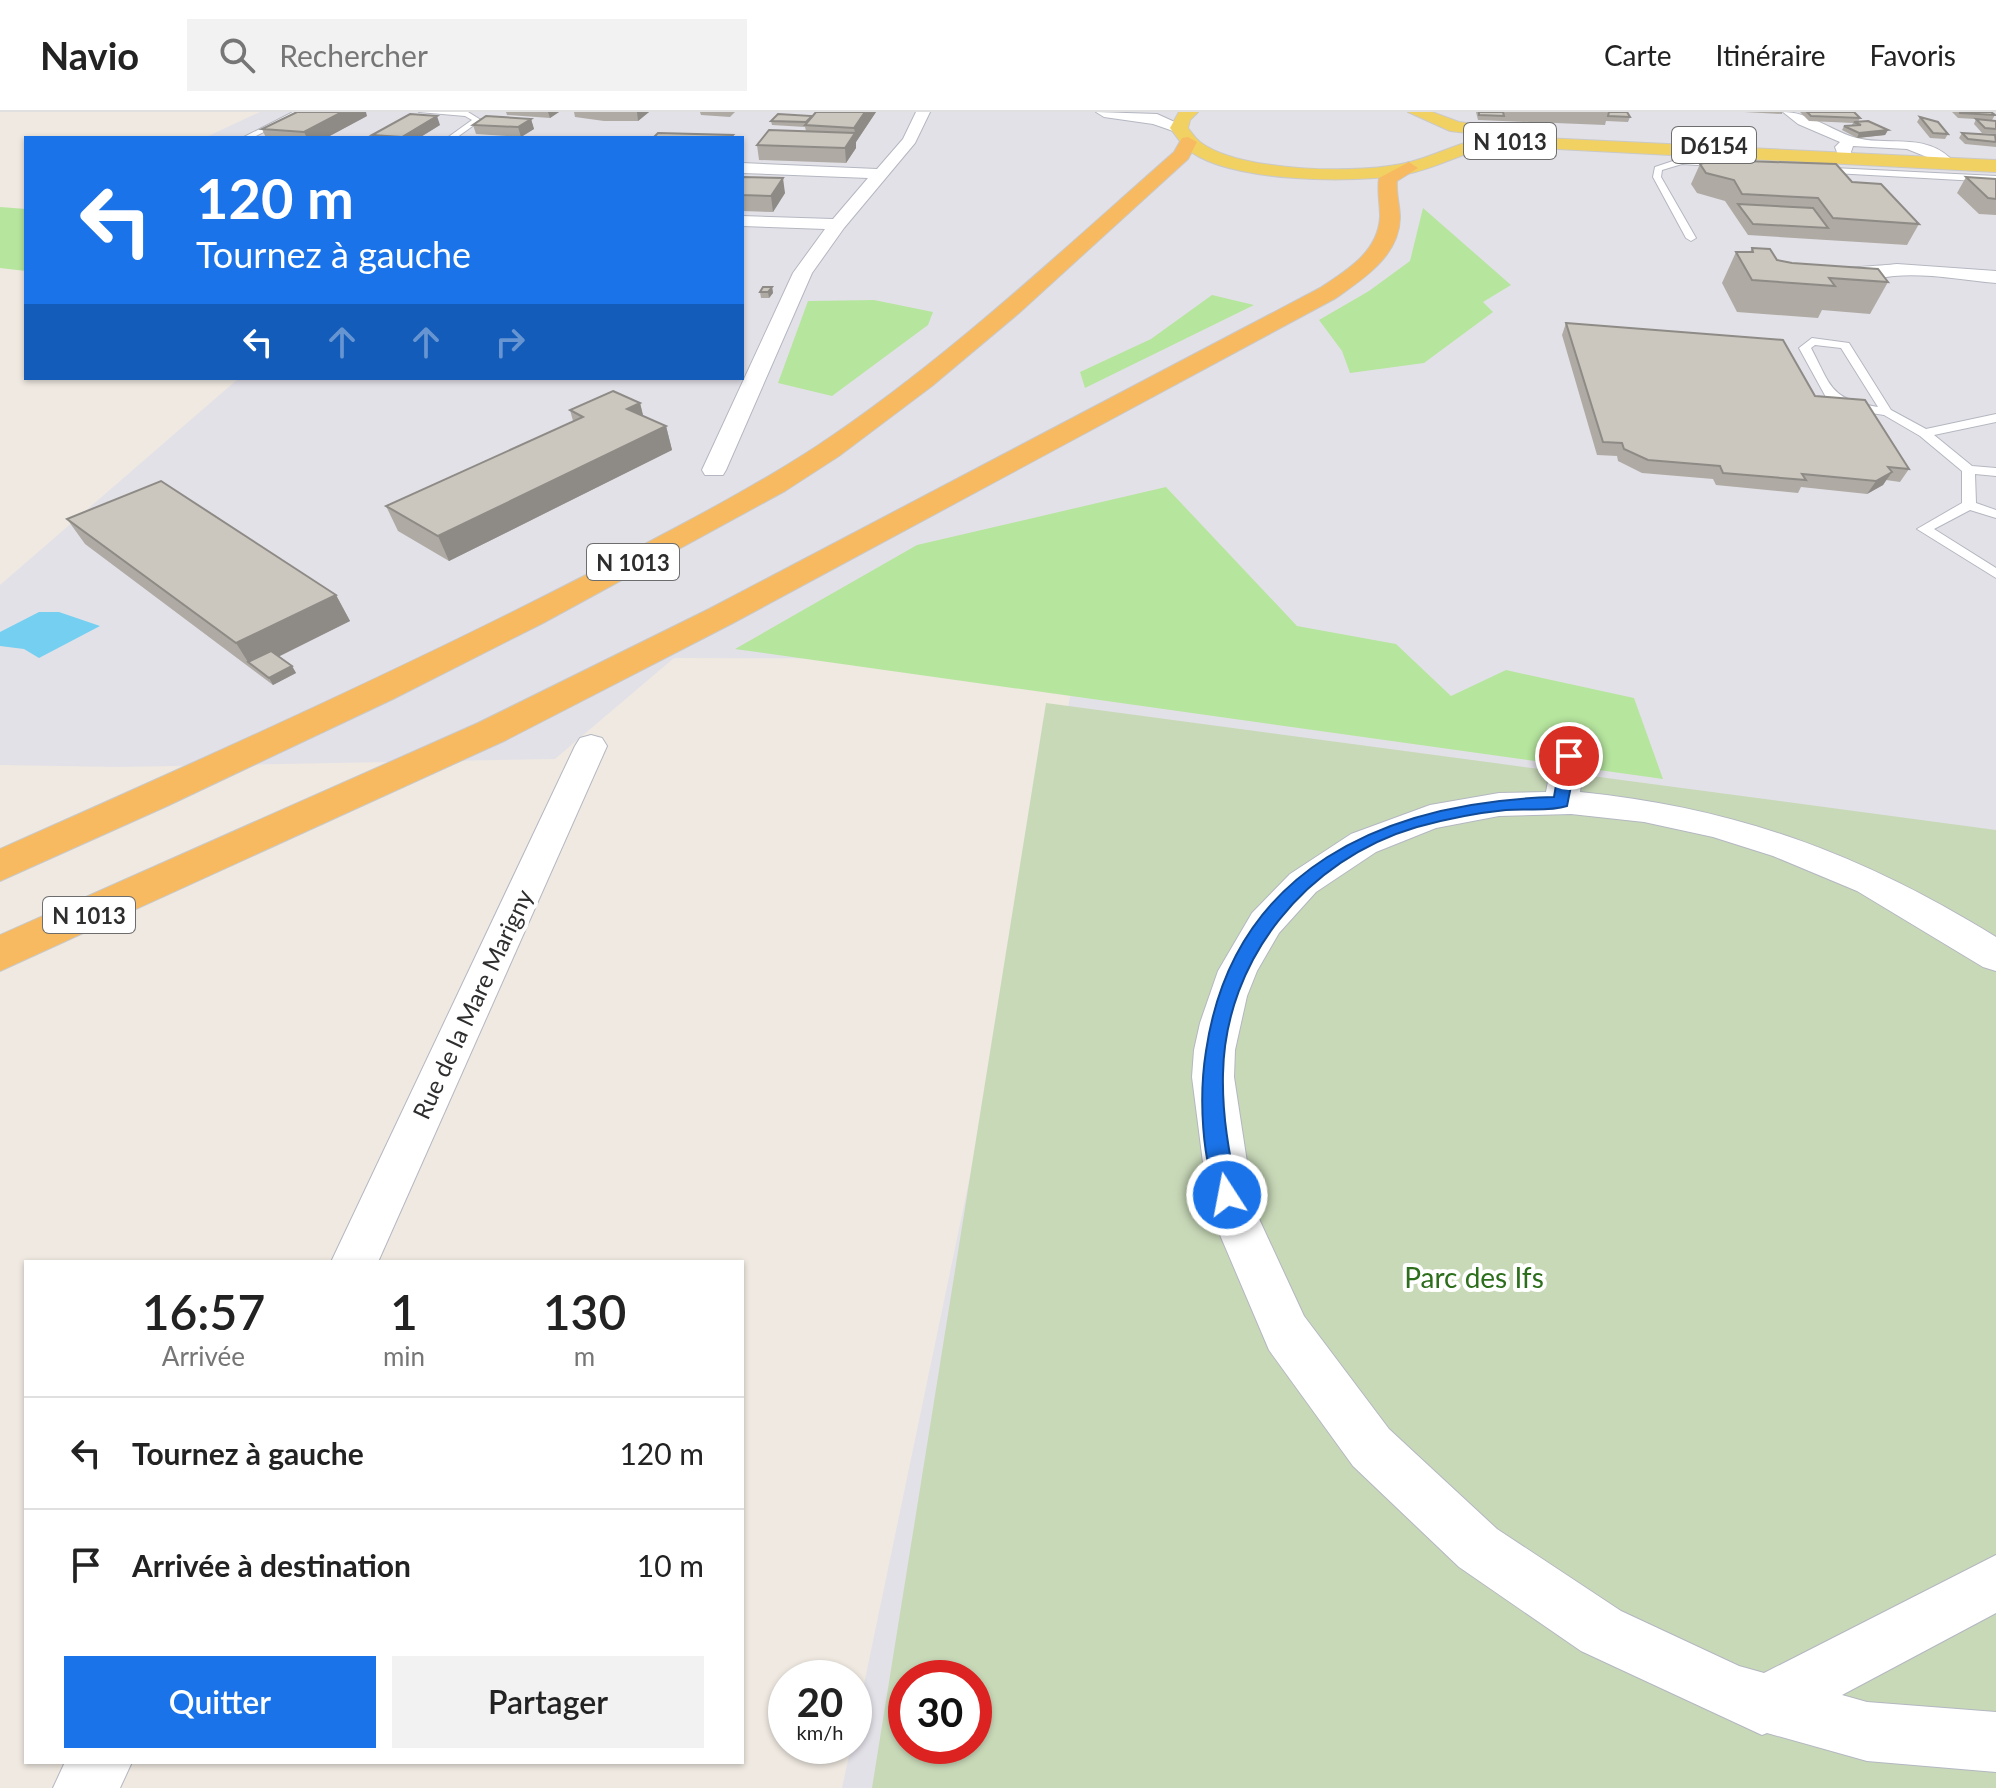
<!DOCTYPE html>
<html lang="fr">
<head>
<meta charset="utf-8">
<style>
  body { margin:0; font-family:Lato,sans-serif; background:#f2f2f2; color:#222; height:100vh; display:flex; flex-direction:column; font-size:30px; white-space:nowrap }
  * { box-sizing:border-box; margin:0 }
  p { font-size:26px; color:#767676 }
  .icon { flex:none; width:44px; height:44px; fill:none; stroke:currentColor; stroke-width:2; stroke-linecap:round; stroke-linejoin:round }
  .map { position:relative; flex:1; overflow:hidden }
  .panel { position:absolute; left:24px; top:1148px; width:720px; height:504px; display:flex; flex-direction:column; background:#fff; border-radius:0px; box-shadow:0 2px 6px #0004 }
  .panel>* { flex:none }
  .top-card { position:absolute; left:24px; top:24px; width:720px; height:244px; border-radius:0px; box-shadow:0 2px 6px #0004; background:#1a73e8; color:#fff; overflow:hidden }
  .speed { position:absolute; left:768px; top:1548px; display:flex; gap:16px; font-size:40px; font-weight:700; text-align:center }
  .speed>* { display:grid; place-content:center; width:104px; height:104px; border-radius:50%; background:#fff; box-shadow:0 2px 6px #0004; line-height:1 }
  .speed small { font-size:20px; font-weight:400 }
  .speed .limit { border:12px solid #d22; background:#fff; color:#111 }
  .pin { position:absolute; display:grid; place-items:center; width:68px; height:68px; color:#fff; margin:-34px; border:4px solid #fff; border-radius:50%; box-shadow:0 2px 8px #0007 }
  .me { position:absolute; width:88px; margin:-44px; rotate:349deg; stroke-linejoin:round; filter:drop-shadow(0 0 6px #0008) }
  .turn { display:flex; align-items:center; gap:28px; height:168px; padding:0 40px; font-size:36px }
  .turn .icon { width:104px; height:104px; stroke-width:2.5 }
  .turn b { display:block; font-size:56px; line-height:68px }
  .lanes { display:flex; align-items:center; height:76px; padding:0 40px; background:#0003; justify-content:center; gap:40px; direction:ltr }
  .lanes .off { opacity:.35 }
  .eta { display:flex; justify-content:space-evenly; align-items:center; height:136px; text-align:center }
  .eta b { font-size:48px; font-weight:600; line-height:56px }
  .cta { display:flex; gap:16px; margin-top:auto; padding:16px 40px }
  .cta a { flex:1; height:92px; border-radius:0px; background:#1a73e8; color:#fff; font-size:32px; font-weight:600; line-height:92px; text-align:center }
  .cta a+a { background:#f2f2f2; color:#222 }
  ul { padding:0; list-style:none }
  li { display:flex; align-items:center; gap:24px; height:112px; padding:0 40px; border-top:2px solid #e0e0e0 }
  li div { flex:1 }
  li b { display:block; font-size:30px }
  li em { font-style:normal }
  header { display:flex; align-items:center; gap:48px; box-sizing:border-box; height:112px; padding:0 40px; background:#fff; border-bottom:2px solid #e0e0e0 }
  header strong { font-size:38px }
  nav { display:flex; gap:44px; margin-inline-start:auto; font-size:28px }
  .search { width:560px; height:72px; background:#f2f2f2; display:flex; align-items:center; gap:20px; box-sizing:border-box; padding:0 28px; border-radius:0px; color:#767676; font-size:30px }
  .map>svg:first-child { display:block }
  .industrial { fill:#e3e1e8; fill-rule:evenodd }
  .green { fill:#b6e59e }
  .cemetery { fill:#c8d9b8; fill-rule:evenodd }
  .water { fill:#75cff0 }
  .lines { fill:none; stroke-linecap:round; stroke-linejoin:round }
  .service-casing { stroke:#b4b7c1; stroke-width:2 }
  .minor-casing { stroke:#b4b7c1; stroke-width:2 }
  .secondary-casing { stroke:#b4b7c1; stroke-width:2 }
  .primary-casing { stroke:#c9c9c9; stroke-width:2 }
  .trunk-casing { stroke:#c9c9c9; stroke-width:2 }
  .service { fill:#fff; fill-rule:evenodd }
  .minor { fill:#fff; fill-rule:evenodd }
  .secondary { fill:#fff; fill-rule:evenodd }
  .primary { fill:#f2d163; fill-rule:evenodd }
  .trunk { fill:#f8ba60; fill-rule:evenodd }
  .wall { fill:#afaba4 }
  .shaded-wall { fill:#8e8b86 }
  .building { fill:#cbc7bf; stroke:#8e8b86; stroke-width:2 }
  .route { fill:#1a73e8; stroke:#114b97; stroke-width:2 }
  .labels { text-anchor:middle; dominant-baseline:central; stroke-width:8; stroke-linejoin:round; paint-order:stroke }
  .shield { fill:#fff; stroke:#6d6d6d; stroke-width:2 }
  .shield-label { font-size:22px; font-weight:bold; fill:#2e2e2e }
  .street-label { font-size:24px; fill:#2e2e2e; stroke:#fff }
  .near-park-label { font-size:28px; fill:#2c6e1b; stroke:#fff }
</style>
</head>
<body>
<header>
<strong>Navio</strong>
<div class="search"><svg class="icon" aria-label="search" viewBox="0 0 24 24"><circle cx="10" cy="10" r="6"/><path d="M15 15l6 6"/></svg>Rechercher</div>
<nav><a>Carte</a><a>Itinéraire</a><a>Favoris</a></nav>
</header>
<div class="map">
<svg width="1996" height="1676" viewBox="0 0 1996 1676">
  <rect width="100%" height="100%" fill="#efe9e1"/>
  <path class="industrial" d="M260,0H1996V1676H842L851,1634H854V1620L1078,547L674,546L555,647L119,655L0,653V473L239,266H742V26H204ZM906,1566H974V1634H906Z"/>
  <g class="green">
    <path d="M0,95L26,97V159L0,156Z"/>
    <path d="M1423,96L1511,173L1483,190L1493,200L1424,251L1350,261L1342,239L1319,208L1369,179L1410,149Z"/>
    <path d="M1212,183L1254,193L1085,276L1080,260L1151,227Z"/>
    <path d="M874,188L933,200L928,213L832,284L778,271L808,189Z"/>
    <path d="M1166,375L1297,514L1396,532L1451,584L1506,558L1634,586L1663,667L735,537L917,433Z"/>
  </g>
  <path class="cemetery" d="M1046,591L1996,718V1676H872ZM906,1566H974V1634H906Z"/>
  <path class="water" d="M39,500H59L100,514L39,546L24,537L0,534V520Z"/>
  <g class="lines">
    <defs>
      <g id="service">
        <path d="M293,0H303L252,26H242Z"/>
        <path d="M419,0H468L481,8L456,26H447L472,8L465,4Z"/>
        <path d="M1682,46L1732,52L1728,55L1682,52L1662,58L1661,65L1696,126L1691,129L1686,126L1653,65L1655,55Z"/>
        <path d="M1813,55L1996,64V70L1816,60Z"/>
        <path d="M1812,226L1849,231L1891,298L1926,317L1996,302V310L1934,323L1972,354L1996,356V364L1975,362L1976,391L1996,398V406L1970,398L1934,417L1996,456V466L1917,417L1962,391V359L1920,324L1884,303L1845,297L1827,287L1799,236ZM1815,233L1841,236L1878,295C1830,287 1832,276 1811,236Z"/>
      </g>
      <g id="minor">
        <path d="M916,0H930L915,31L844,116L812,161L726,358L723,363H705L702,358L793,161L825,117L742,114V104L833,107L868,66L742,61V51L877,57L903,27Z"/>
        <path d="M1783,0C1808,0 1829,17 1853,25C1885,35 1923,20 1950,46L1942,51L1907,37L1853,34L1850,43H1838L1835,35L1840,30L1798,12Z"/>
        <path d="M1897,152L1996,159V171C1963,168 1927,161 1894,164C1875,166 1841,176 1826,161C1832,155 1883,154 1897,152Z"/>
        <path d="M591,623L602,626L607,634L378,1150H331L575,634L580,626Z"/>
        <path d="M1569,633L1581,636L1585,644L1580,680C1737,696 1862,742 1996,825V859L1983,855L1857,779L1773,744L1713,725L1644,710L1571,702L1499,704L1436,716L1376,740L1316,780L1279,821L1257,859L1247,884L1235,938L1234,965L1254,1096L1304,1204L1389,1317L1497,1417L1621,1499L1739,1554L1764,1561L1996,1443V1501L1842,1583L1867,1590L1996,1600V1660L1867,1649L1767,1621L1762,1623L1581,1539L1459,1455L1353,1354L1269,1238L1209,1097L1192,965L1194,938L1200,911L1218,859L1252,801L1290,762L1351,722L1430,693L1499,681L1546,680L1553,644L1557,636Z"/>
        <path d="M65,1650H132L120,1676H53Z"/>
      </g>
      <path id="secondary" d="M1096,0L1157,2L1188,16L1179,21L1153,12L1104,5Z"/>
      <path id="primary" d="M1179,0H1198L1190,8L1188,16C1191,20 1195,26 1200,30C1238,60 1363,63 1410,50C1438,43 1463,28 1492,24L1450,19L1408,0H1432L1459,10L1504,16L1507,20L1503,24L1996,48V60L1500,34C1467,37 1439,56 1406,62C1357,72 1223,71 1185,35C1180,30 1175,22 1170,16Z"/>
      <g id="trunk">
        <path d="M1188,25L1197,30L1188,47L1019,201L932,274L839,344L785,379L543,511L393,587L167,694L0,769V737C196,650 391,563 582,465C661,423 742,383 817,334C945,249 1058,142 1174,40L1182,26Z"/>
        <path d="M1409,50L1418,56L1397,69C1396,82 1400,94 1400,106C1399,144 1364,166 1336,186L733,511L504,629L0,859V823L478,611L709,497L1320,176C1347,158 1378,140 1380,105C1380,92 1377,79 1379,66Z"/>
      </g>
    </defs>
    <use href="#service" class="service-casing"/>
    <use href="#minor" class="minor-casing"/>
    <use href="#secondary" class="secondary-casing"/>
    <use href="#primary" class="primary-casing"/>
    <use href="#trunk" class="trunk-casing"/>
    <use href="#service" class="service"/>
    <use href="#minor" class="minor"/>
    <use href="#secondary" class="secondary"/>
    <use href="#primary" class="primary"/>
    <use href="#trunk" class="trunk"/>
  </g>
  <g class="wall">
    <path d="M506,0H559L550,6L507,3Z"/>
    <path d="M574,0H649L638,9H604L575,5Z"/>
    <path d="M700,0H735L730,5L701,3Z"/>
    <path d="M876,0L856,30V36L846,51L759,48L757,33L806,19L805,15L772,13L771,9L812,4Z"/>
    <path d="M1476,0H1627L1630,5L1628,10L1606,9L1605,13L1478,8Z"/>
    <path d="M1744,0H1782V2Z"/>
    <path d="M1800,0H1854L1860,6L1858,10L1888,18L1885,23L1857,26L1842,18L1844,14L1852,13L1853,11L1809,9Z"/>
    <path d="M1952,0H1991L1995,3L1992,8L1958,6Z"/>
    <path d="M367,4L326,26H266L262,17Z"/>
    <path d="M1920,5L1948,22L1945,27L1930,26L1917,10Z"/>
    <path d="M531,7L534,17L521,25L476,22L473,13Z"/>
    <path d="M1976,7L1996,9V22L1982,21L1974,12Z"/>
    <path d="M440,13L419,26H374L372,23Z"/>
    <path d="M1962,21L1996,24V35L1965,32L1959,26Z"/>
    <path d="M1700,52L1852,70L1919,112L1907,133L1748,123L1725,89L1697,81L1691,72Z"/>
    <path d="M742,65L785,81L773,100L742,99Z"/>
    <path d="M1966,65L1996,67V103L1979,102L1957,81Z"/>
    <path d="M1752,136L1777,148L1888,170L1870,202L1822,198L1818,206L1737,200L1722,171L1736,140H1750Z"/>
    <path d="M772,175L773,181L769,186H761L760,180Z"/>
    <path d="M1566,211L1815,284L1909,357L1900,370L1886,368L1883,373L1867,382L1801,375L1798,381L1716,373L1713,367L1642,361L1618,349L1617,344L1597,343L1562,223Z"/>
    <path d="M640,291L643,304L666,314L672,338L449,449L398,419L386,394L573,309L570,298Z"/>
    <path d="M67,407L336,483L350,509L278,544L292,554L296,561L273,573L85,432Z"/>
  </g>
  <g class="shaded-wall">
    <path d="M342,0H366L367,4L326,26H307L304,20Z"/>
    <path d="M548,0H559L550,6Z"/>
    <path d="M637,0H649L638,9Z"/>
    <path d="M865,0H876L856,30V36L846,51L845,36L855,21L854,16Z"/>
    <path d="M437,4L440,13L419,26H402V25Z"/>
    <path d="M531,7L534,17L521,25L518,15Z"/>
    <path d="M1888,18L1885,23L1857,26L1859,21Z"/>
    <path d="M783,66L785,81L773,100L771,84Z"/>
    <path d="M772,175L773,181L769,186L768,180Z"/>
    <path d="M640,291L646,315L627,297Z"/>
    <path d="M666,314L672,338L449,449L438,424Z"/>
    <path d="M1892,360L1883,373L1867,382L1876,369Z"/>
    <path d="M336,483L350,509L256,556L248,550L236,531Z"/>
    <path d="M292,554L296,561L273,573L269,566Z"/>
  </g>
  <g class="building">
    <path d="M297,0H342L304,20L262,17Z"/>
    <path d="M816,0H865L854,16L805,13Z"/>
    <path d="M1479,0H1503L1504,4L1479,3Z"/>
    <path d="M1609,0H1627L1630,5L1608,4Z"/>
    <path d="M1807,0H1854L1860,6L1811,4Z"/>
    <path d="M1960,0H1991L1995,3L1960,1Z"/>
    <path d="M410,2L437,4L402,25L372,23Z"/>
    <path d="M778,2L812,4L806,10L771,9Z"/>
    <path d="M486,4L531,7L518,15L473,13Z"/>
    <path d="M1920,5L1938,10L1948,22L1933,21Z"/>
    <path d="M1976,7L1996,9V17L1985,16Z"/>
    <path d="M1868,9L1888,18L1859,21L1844,14L1861,13L1854,10Z"/>
    <path d="M769,18L855,21L845,36L757,33Z"/>
    <path d="M658,21L733,23L730,26H653Z"/>
    <path d="M1962,21L1995,23L1996,30L1968,27Z"/>
    <path d="M1714,48L1836,52L1852,70L1881,72L1919,112L1833,106L1818,86L1742,82L1734,68L1706,61L1700,52Z"/>
    <path d="M742,65L783,66L771,84L742,83Z"/>
    <path d="M1966,65L1996,67V87L1988,86Z"/>
    <path d="M1738,92L1813,96L1828,116L1753,112Z"/>
    <path d="M1752,136L1770,137L1777,148L1792,151L1878,157L1888,170L1829,166L1835,174L1752,168L1736,140H1753Z"/>
    <path d="M763,175H772L768,180H760Z"/>
    <path d="M1566,211L1783,228L1815,284L1865,288L1909,357L1888,355L1892,360L1876,369L1802,362L1806,368L1723,361L1720,354L1648,348L1624,337L1622,331L1603,330Z"/>
    <path d="M613,279L640,291L627,297L666,314L438,424L386,394L583,305L570,298Z"/>
    <path d="M161,369L336,483L236,531L67,407Z"/>
    <path d="M271,539L292,554L269,566L248,550Z"/>
  </g>
  <path class="route" d="M1569,638L1577,644L1567,694C1548,700 1526,696 1506,698C1476,701 1446,707 1417,715C1307,747 1225,847 1223,962C1222,1003 1229,1042 1238,1083L1235,1090L1227,1092L1220,1090C1201,1049 1199,983 1206,939C1233,756 1386,690 1554,685L1561,644Z"/>
  <g class="labels">
    <g class="shield">
      <rect x="1464" y="11" width="92" height="36" rx="6"/>
      <rect x="1672" y="15" width="84" height="36" rx="6"/>
      <rect x="587" y="432" width="92" height="36" rx="6"/>
      <rect x="43" y="785" width="92" height="36" rx="6"/>
    </g>
    <g class="shield-label">
      <text x="1510" y="29">N 1013</text>
      <text x="1714" y="33">D6154</text>
      <text x="633" y="450">N 1013</text>
      <text x="89" y="803">N 1013</text>
    </g>
    <g class="street-label">
      <text transform="translate(472 892) rotate(-65)">Rue de la Mare Marigny</text>
    </g>
    <g class="near-park-label">
      <text x="1474" y="1165">Parc des Ifs</text>
    </g>
  </g>
</svg>
<div class="speed"><div>20<small>km/h</small></div><div class="limit">30</div></div>
<div class="pin" style="left:1569px;top:644px;background:#d93025"><svg class="icon" aria-label="arrive" viewBox="0 0 24 24"><path d="M6 21V4h12l-3 4 3 4H6"/></svg></div>
<svg class="me" style="left:1227px;top:1083px" viewBox="-20 -20 40 40"><circle r="17" fill="#1a73e8" stroke="#fff" stroke-width="3"/><path d="M0-11L8 9 0 5-8 9z" fill="#fff"/></svg>
<div class="top-card">
<div class="turn"><svg class="icon" aria-label="left" viewBox="0 0 24 24"><path d="M17 20v-9H6M10 6l-5 5 5 5"/></svg><div><b>120 m</b>Tournez à gauche</div></div>
<div class="lanes"><svg class="icon" aria-label="left" viewBox="0 0 24 24"><path d="M17 20v-9H6M10 6l-5 5 5 5"/></svg><svg class="icon off" aria-label="ahead" viewBox="0 0 24 24"><path d="M12 20V5M6 11l6-6 6 6"/></svg><svg class="icon off" aria-label="ahead" viewBox="0 0 24 24"><path d="M12 20V5M6 11l6-6 6 6"/></svg><svg class="icon off" aria-label="right" viewBox="0 0 24 24"><path d="M7 20v-9h11M14 6l5 5-5 5"/></svg></div>
</div>
<section class="panel">
<div class="eta">
<div><b>16:57</b><p>Arrivée</p></div>
<div><b>1</b><p>min</p></div>
<div><b>130</b><p>m</p></div>
</div>
<ul>
<li><svg class="icon" aria-label="left" viewBox="0 0 24 24"><path d="M17 20v-9H6M10 6l-5 5 5 5"/></svg><div><b>Tournez à gauche</b></div><em>120 m</em></li>
<li><svg class="icon" aria-label="arrive" viewBox="0 0 24 24"><path d="M6 21V4h12l-3 4 3 4H6"/></svg><div><b>Arrivée à destination</b></div><em>10 m</em></li>
</ul>
<div class="cta"><a>Quitter</a><a>Partager</a></div>
</section>
</div>
</body>
</html>
